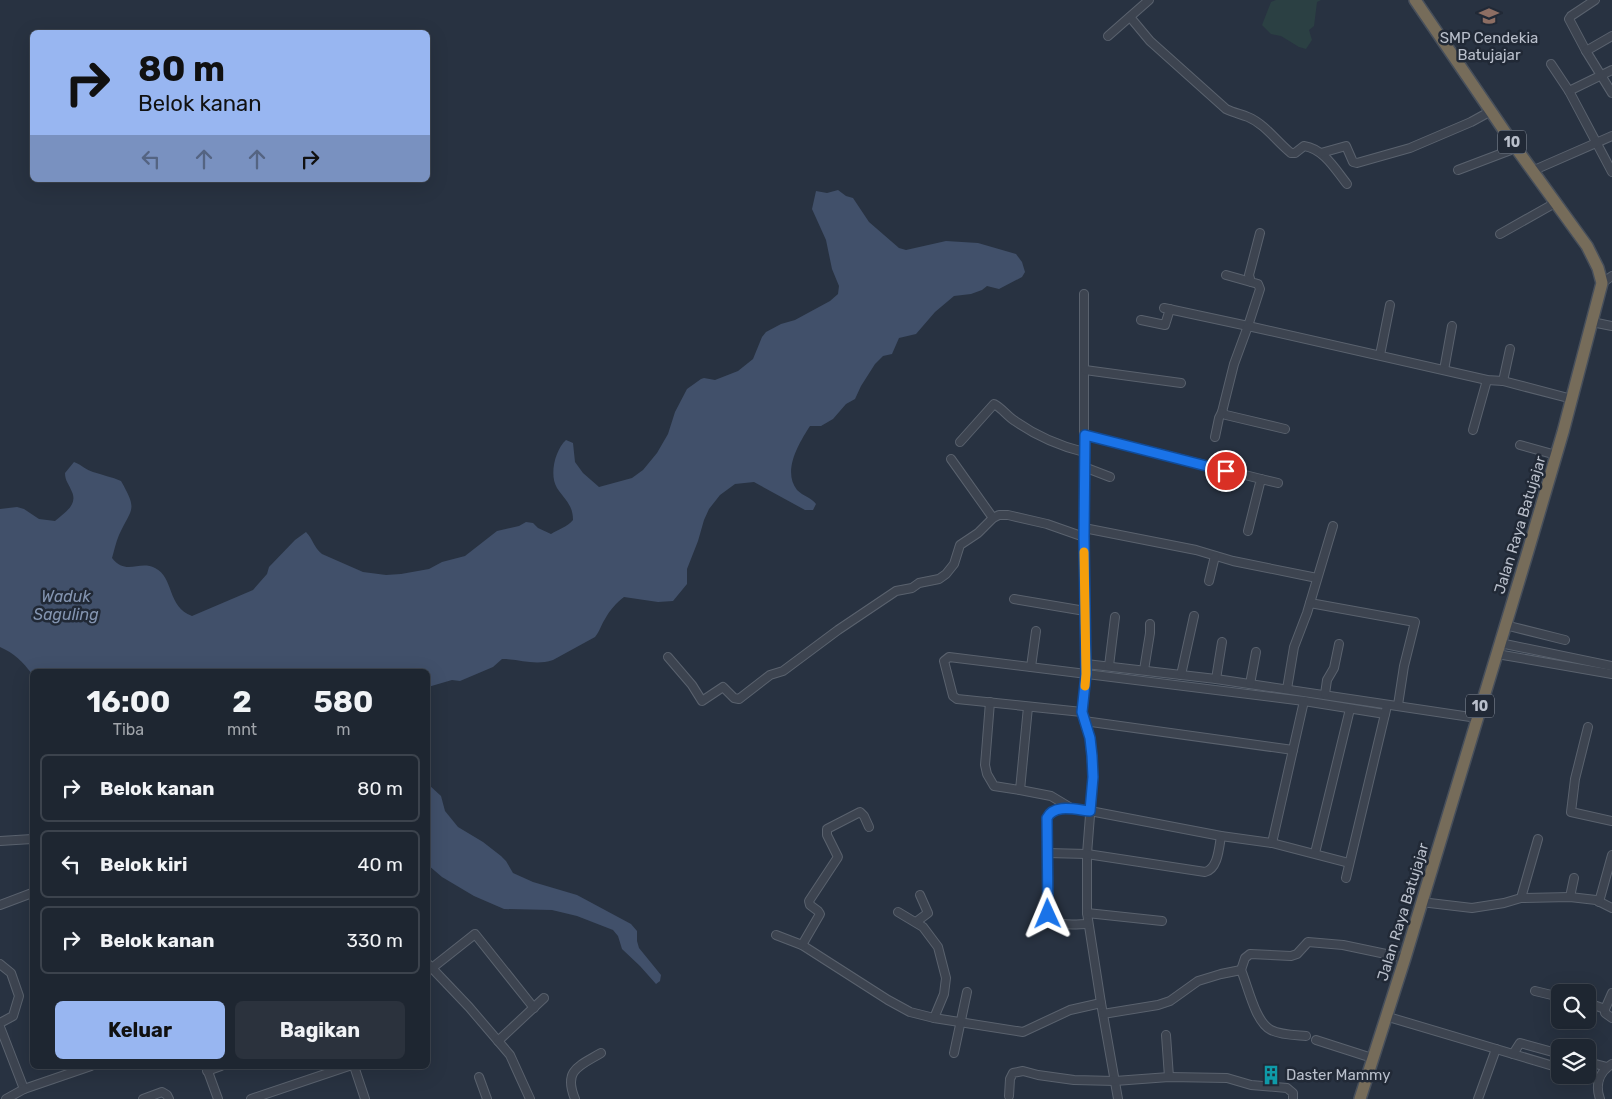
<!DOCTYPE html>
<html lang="id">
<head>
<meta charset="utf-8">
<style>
  body { margin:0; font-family:Rubik,sans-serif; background:#2b323d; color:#f1f3f6; height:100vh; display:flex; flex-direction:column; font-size:19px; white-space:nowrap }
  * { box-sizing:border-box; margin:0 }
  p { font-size:16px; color:#a1a5ab }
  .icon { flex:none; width:28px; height:28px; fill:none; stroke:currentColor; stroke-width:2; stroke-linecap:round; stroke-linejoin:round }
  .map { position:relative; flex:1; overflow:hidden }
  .panel { position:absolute; left:30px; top:669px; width:400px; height:400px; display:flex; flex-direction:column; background:#1e2631; border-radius:8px; box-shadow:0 5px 20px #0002,0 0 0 1px #3c434d }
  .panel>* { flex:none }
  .top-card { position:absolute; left:30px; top:30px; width:400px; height:152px; border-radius:8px; box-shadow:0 5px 20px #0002,0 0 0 1px #3c434d; background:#98b6f1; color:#111; overflow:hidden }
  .buttons { position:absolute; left:1551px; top:984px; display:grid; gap:10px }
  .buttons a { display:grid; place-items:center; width:45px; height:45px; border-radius:8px; background:#1e2631; box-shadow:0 5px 20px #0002,0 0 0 1px #3c434d; font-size:25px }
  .pin { position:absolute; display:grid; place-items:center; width:42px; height:42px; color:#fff; margin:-21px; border:2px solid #fff; border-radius:50%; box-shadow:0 1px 5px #0007 }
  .me { position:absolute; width:55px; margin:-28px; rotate:359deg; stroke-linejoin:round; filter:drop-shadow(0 0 4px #0008) }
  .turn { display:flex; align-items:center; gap:18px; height:105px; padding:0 25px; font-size:22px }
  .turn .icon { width:65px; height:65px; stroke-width:2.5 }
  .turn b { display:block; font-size:35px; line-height:42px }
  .lanes { display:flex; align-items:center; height:48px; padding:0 25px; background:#0003; justify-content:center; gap:25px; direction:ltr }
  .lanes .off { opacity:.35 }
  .eta { display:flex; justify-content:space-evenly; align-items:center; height:85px; text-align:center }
  .eta b { font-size:30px; font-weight:700; line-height:35px }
  .action { display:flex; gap:10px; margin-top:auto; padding:10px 25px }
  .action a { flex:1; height:58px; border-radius:8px; background:#98b6f1; color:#111; font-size:20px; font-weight:700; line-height:58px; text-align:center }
  .action a+a { background:#2b323d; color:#f1f3f6 }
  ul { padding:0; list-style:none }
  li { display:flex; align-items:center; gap:15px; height:68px; margin:0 10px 8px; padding:0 15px; border:2px solid #3c434d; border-radius:8px }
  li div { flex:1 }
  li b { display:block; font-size:19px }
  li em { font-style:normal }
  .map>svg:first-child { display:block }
  .green { fill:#2b4043 }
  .water { fill:#41506a }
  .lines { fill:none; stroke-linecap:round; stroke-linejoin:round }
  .minor-casing { stroke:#5a626e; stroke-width:10 }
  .highway-casing { stroke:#474f5b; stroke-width:14 }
  .minor { stroke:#3d4450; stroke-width:8 }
  .highway { stroke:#766c5a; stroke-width:11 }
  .route-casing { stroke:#114b97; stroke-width:12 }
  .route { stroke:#1a73e8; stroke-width:9 }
  .slow { stroke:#f59e0b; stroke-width:9 }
  .labels { text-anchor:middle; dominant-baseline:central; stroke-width:5; stroke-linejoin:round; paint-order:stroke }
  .shield { fill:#212936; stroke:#8b929e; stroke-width:1 }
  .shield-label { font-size:14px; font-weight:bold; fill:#b9bfcb }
  .poi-label { font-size:15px; fill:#b9bfcb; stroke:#212936 }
  .street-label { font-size:15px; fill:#b9bfcb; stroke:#212936 }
  .water-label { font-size:16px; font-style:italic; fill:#8394b0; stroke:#212936 }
</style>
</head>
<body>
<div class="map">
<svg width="1612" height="1099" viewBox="0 0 1612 1099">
  <rect width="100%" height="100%" fill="#283241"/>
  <path class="green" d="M1276,0H1321L1317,2L1314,26L1309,30L1312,40L1306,49L1299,47L1281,36L1271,34L1262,25L1271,2Z"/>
  <g class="water">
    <path d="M838,190L846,196L853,198L869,222L899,248L906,250L946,241L978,243L1016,254L1022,262L1025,272L1022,277L999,289L987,286L982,290L971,294L954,296L935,312L916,334L899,338L892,354L883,356L875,364L861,386L855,399L846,404L833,419L821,426H810C799,443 782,471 797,490C803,496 812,498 816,504L813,510H805L754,482L735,484L720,495L709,509L704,520L698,541L687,569V584L673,601L658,602L624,597C616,603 610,610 605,619C601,625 600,631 595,637L553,660C534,666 521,659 502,659L493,667L460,681L452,680L428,687V671H32V674C23,662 14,653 0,647V509L17,507L24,509L39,519L55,521C64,513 78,505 72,492C69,484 65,481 65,473L74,462C82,465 86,470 93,472C102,475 112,477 121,481C138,511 132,507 119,535C116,542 114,551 112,558C126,576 139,560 155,568C174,577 167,607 192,616L253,590L267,574L269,567L295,540L306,532C313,539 314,548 322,554L363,572L386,575L401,574L429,569L442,562L465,556L497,531L519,526L526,522L533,523L538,528L551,534C559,529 567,527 573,520C573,505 565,500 557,488C549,475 555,450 566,440L573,443L575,462L583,473L599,487L632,478L643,470L657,453L668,434L675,412L687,389L701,379L704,378L715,380L738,371L753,359L762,337L766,332L781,324L795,320L830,301L838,294L839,286L832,269L826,240L812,209L816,191L827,193Z"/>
    <path d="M428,784L441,796L445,811L458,827L483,842L501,856L506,861L513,873L533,882L577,895L631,924L637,931V941L639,948L661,975L660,981L656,984L640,966L622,949L618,936L613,930L577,916L552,910L504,909L474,896L442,877L428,865Z"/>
  </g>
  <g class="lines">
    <defs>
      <g id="minor">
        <path d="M1595,0L1571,16L1569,19L1586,51L1612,93"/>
        <path d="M1130,17L1150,41L1226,109C1234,113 1241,114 1248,117C1265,124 1277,142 1291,153H1295L1304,146C1324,149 1335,169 1347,184"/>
        <path d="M1108,36L1149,0"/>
        <path d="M1586,51L1612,36"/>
        <path d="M1551,64L1569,91L1612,172"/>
        <path d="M1569,91L1612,70"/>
        <path d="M1321,153L1346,146L1353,162L1357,163L1410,148L1471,122L1491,111"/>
        <path d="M1458,170L1516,148"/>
        <path d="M1532,171L1612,136"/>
        <path d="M1500,234L1555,203"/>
        <path d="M1226,275L1251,282"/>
        <path d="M1602,283L1612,276"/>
        <path d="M1084,294V537L1086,674L1082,712L1090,738L1093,777L1087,854V913L1101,1003L1118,1099"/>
        <path d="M1164,308L1248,326L1260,289L1258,284L1251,282L1249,275L1260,233"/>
        <path d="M1141,320L1165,325L1170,309"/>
        <path d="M1592,322L1612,326"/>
        <path d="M1380,355L1390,305"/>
        <path d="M1085,370L1181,383"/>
        <path d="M1444,370L1452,326"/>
        <path d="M1503,381L1510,349"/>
        <path d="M1285,429L1226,415L1222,412L1234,364L1248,326L1487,380L1503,381L1572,399"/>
        <path d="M1473,430L1487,380"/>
        <path d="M1085,435L1261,479L1248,531"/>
        <path d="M1215,437L1219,418L1222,412"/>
        <path d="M960,442L994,404C1002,408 1007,416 1015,421C1035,435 1060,446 1084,452"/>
        <path d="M1520,445L1556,455"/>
        <path d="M951,459L993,518"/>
        <path d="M1084,467L1110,477"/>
        <path d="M1261,479L1278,483"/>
        <path d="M1084,528L1196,550L1233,561L1317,578"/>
        <path d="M1209,581L1215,556"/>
        <path d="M1014,599L1085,611"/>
        <path d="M1310,603L1415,622L1404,666L1398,705"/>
        <path d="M1505,625L1565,640"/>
        <path d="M1500,643L1612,666"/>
        <path d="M1497,654L1612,674"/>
        <path d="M668,657L692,685L702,701L723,687L734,698L739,699L770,675L783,671L838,630L896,591L912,588L919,583L939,579L946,574L954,564L960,545L978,533L993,518L999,515H1008L1047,524L1084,537"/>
        <path d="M1086,664L1216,679L1477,718"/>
        <path d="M1109,666L1115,617"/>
        <path d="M1031,667L1036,631"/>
        <path d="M1144,670L1150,633V624"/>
        <path d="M1181,675L1194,616"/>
        <path d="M1216,679L1222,642"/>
        <path d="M1250,684L1256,652"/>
        <path d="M1287,689L1294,647L1307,613L1333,526"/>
        <path d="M1325,694L1327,680L1334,668L1339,644"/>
        <path d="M990,702L985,765L987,774L994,786L1020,790L1028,707"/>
        <path d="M1082,712L957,699L953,696L944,661L949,657L1304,701L1385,714"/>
        <path d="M1084,721L1293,750"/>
        <path d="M1588,727L1575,779L1571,812L1612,821"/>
        <path d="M1020,790L1051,796L1071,808"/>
        <path d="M0,841L32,839"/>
        <path d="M1272,843L1304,701"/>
        <path d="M1047,853L1087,854L1205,872C1218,869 1219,848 1221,836"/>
        <path d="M1315,853L1350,709"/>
        <path d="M1346,878L1386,710"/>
        <path d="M1570,897L1574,878"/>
        <path d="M1521,898L1538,839"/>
        <path d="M1421,902L1472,908L1504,903L1521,898L1570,897L1596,900L1612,908"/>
        <path d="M1599,902L1612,855"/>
        <path d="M0,905L32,893"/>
        <path d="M898,912L923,927L938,947L946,978L944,994L934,1018"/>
        <path d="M1087,913L1162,921"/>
        <path d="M916,922L928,913L920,895"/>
        <path d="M1088,924C1075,924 1054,928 1048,914L1047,818L1052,812L1063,808L1090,811L1221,836L1272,843L1349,863"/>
        <path d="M776,935L802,945L888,1000L910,1012L934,1018L1023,1032L1070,1010L1101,1003"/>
        <path d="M802,945L820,914L818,911L810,905L809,901L838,857L827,835V829L860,812L864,816L869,827"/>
        <path d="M0,964L11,973L19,996L13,1016L0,1023"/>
        <path d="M428,964L469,1007L510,1055L530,1099"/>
        <path d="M432,968L475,934L534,1008"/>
        <path d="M1241,970L1245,958L1250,954L1291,956L1297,954L1308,942L1343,945L1405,958"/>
        <path d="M1535,991L1560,997"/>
        <path d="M1612,993L1605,1009V1013L1612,1018"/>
        <path d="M1588,1003L1605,1009"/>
        <path d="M1103,1014L1158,1005L1170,1001L1198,981L1221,974L1241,970C1248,986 1255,1022 1271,1030C1281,1035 1295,1035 1306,1036"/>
        <path d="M1385,1016L1560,1068"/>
        <path d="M0,1027L24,1089"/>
        <path d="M1166,1035L1169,1077"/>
        <path d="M1316,1040L1372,1058"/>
        <path d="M498,1041L544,998"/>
        <path d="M954,1053L967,992"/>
        <path d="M1513,1054L1520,1043L1560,1054"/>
        <path d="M1588,1062L1607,1067"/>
        <path d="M206,1066L218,1099"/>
        <path d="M354,1066L365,1099"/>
        <path d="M207,1071L221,1066"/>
        <path d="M1584,1075L1599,1079"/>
        <path d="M479,1077L487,1099"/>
        <path d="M1009,1096L1010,1079L1013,1073L1023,1071L1038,1075L1074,1080L1115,1081L1169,1077L1227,1078L1251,1085L1287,1088L1293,1093V1099"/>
        <path d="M6,1099L24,1089L91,1066"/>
        <path d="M143,1099L162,1092L167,1095L169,1099"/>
        <path d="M251,1099L349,1066"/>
        <path d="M575,1099C563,1070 579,1066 601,1053"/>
        <path d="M1478,1099L1496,1049"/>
        <path d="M1600,1099C1595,1085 1599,1072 1612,1064"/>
      </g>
      <path id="highway" d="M1360,1099L1405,958L1528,551L1563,432L1602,283L1598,268L1587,246L1516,148L1415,0"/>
    </defs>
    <use href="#minor" class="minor-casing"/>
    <use href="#highway" class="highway-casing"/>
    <use href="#minor" class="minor"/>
    <use href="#highway" class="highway"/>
  </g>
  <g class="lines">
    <defs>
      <path id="route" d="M1048,914L1047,818C1054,803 1077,810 1090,811L1093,777L1092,756L1090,738L1082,712L1086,674L1084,537L1085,435L1226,471"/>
    </defs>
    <use href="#route" class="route-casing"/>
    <use href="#route" class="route"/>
    <path class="slow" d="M1084,552L1086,674L1085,686"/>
  </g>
  <defs>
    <symbol id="school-bare" viewBox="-9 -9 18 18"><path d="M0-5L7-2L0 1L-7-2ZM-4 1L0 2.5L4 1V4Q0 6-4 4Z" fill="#8d6e63" stroke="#212936" stroke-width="2.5" paint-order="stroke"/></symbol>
    <symbol id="building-bare" viewBox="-9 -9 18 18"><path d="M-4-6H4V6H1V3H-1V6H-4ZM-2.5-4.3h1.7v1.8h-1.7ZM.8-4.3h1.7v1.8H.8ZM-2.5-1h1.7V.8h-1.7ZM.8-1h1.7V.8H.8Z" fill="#0f9aa8" stroke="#212936" stroke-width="2.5" paint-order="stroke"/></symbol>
  </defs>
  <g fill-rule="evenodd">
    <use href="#school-bare" x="1475" y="2" width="28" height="28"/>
    <use href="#building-bare" x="1257" y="1061" width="28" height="28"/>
  </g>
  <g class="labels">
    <g class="shield">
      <rect x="1498" y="130.5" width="28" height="23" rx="4"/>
      <rect x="1466" y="694.5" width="28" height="23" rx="4"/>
    </g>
    <g class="shield-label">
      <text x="1512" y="142">10</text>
      <text x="1480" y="706">10</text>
    </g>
    <g class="poi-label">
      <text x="1489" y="38">SMP Cendekia<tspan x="1489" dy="17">Batujajar</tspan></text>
      <text x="1286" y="1075" text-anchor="start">Daster Mammy</text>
    </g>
    <g class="street-label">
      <text transform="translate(1520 525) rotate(-73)">Jalan Raya Batujajar</text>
      <text transform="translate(1403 912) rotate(-73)">Jalan Raya Batujajar</text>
    </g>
    <g class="water-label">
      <text x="66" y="596">Waduk<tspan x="66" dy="18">Saguling</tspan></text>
    </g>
  </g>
</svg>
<div class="buttons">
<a><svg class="icon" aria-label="search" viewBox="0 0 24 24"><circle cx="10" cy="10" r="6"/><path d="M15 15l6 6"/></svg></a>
<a><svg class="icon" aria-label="layers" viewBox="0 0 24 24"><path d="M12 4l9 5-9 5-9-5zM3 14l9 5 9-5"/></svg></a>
</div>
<div class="pin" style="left:1226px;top:471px;background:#d93025"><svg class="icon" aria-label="arrive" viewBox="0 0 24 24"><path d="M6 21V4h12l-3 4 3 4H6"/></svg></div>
<svg class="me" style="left:1048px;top:914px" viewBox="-20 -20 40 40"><path d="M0-17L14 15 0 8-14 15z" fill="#1a73e8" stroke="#fff" stroke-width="4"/></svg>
<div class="top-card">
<div class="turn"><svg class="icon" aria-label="right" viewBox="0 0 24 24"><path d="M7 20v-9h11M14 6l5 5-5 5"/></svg><div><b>80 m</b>Belok kanan</div></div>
<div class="lanes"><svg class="icon off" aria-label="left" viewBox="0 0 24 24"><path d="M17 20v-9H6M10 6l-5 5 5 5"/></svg><svg class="icon off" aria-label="ahead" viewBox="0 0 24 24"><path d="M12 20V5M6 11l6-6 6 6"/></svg><svg class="icon off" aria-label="ahead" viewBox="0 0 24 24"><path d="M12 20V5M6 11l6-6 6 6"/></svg><svg class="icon" aria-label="right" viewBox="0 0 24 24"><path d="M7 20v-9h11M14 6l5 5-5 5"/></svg></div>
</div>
<section class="panel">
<div class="eta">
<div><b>16:00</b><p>Tiba</p></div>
<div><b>2</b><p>mnt</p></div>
<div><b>580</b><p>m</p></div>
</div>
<ul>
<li><svg class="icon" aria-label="right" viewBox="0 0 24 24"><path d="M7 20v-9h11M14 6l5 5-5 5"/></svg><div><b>Belok kanan</b></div><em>80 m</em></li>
<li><svg class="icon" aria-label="left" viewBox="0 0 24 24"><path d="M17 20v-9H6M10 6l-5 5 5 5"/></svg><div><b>Belok kiri</b></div><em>40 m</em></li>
<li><svg class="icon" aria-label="right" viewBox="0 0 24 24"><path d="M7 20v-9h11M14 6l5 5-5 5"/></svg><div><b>Belok kanan</b></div><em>330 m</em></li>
</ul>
<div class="action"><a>Keluar</a><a>Bagikan</a></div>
</section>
</div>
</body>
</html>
